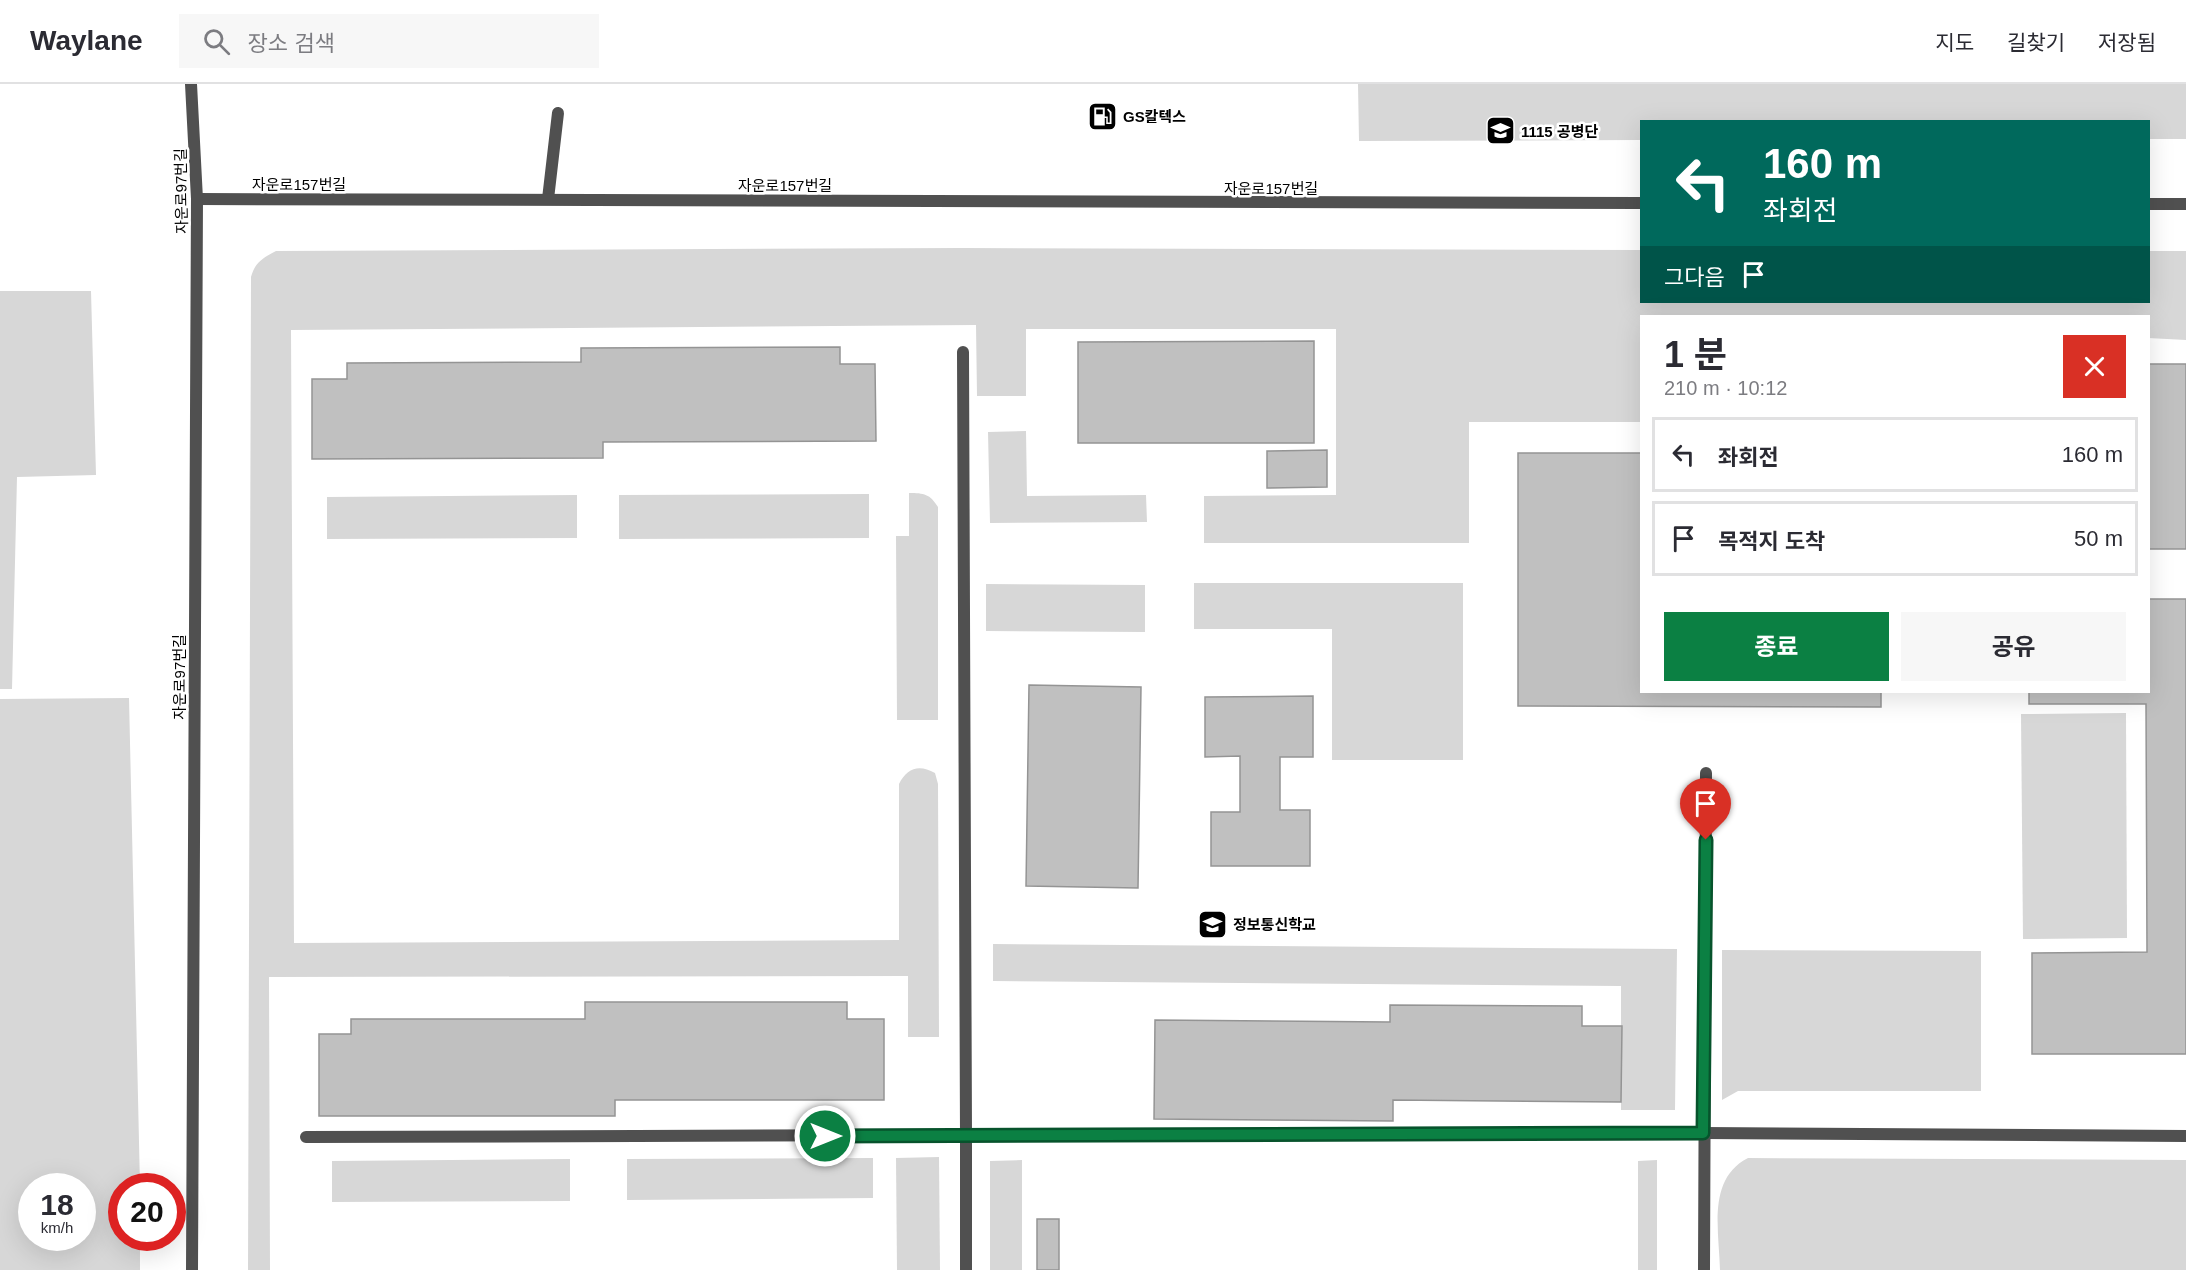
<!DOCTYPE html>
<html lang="ko">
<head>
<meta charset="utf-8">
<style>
  body { margin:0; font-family:Arial,"Noto Sans KR",sans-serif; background:#f7f7f7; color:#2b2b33; height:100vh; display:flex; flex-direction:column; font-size:22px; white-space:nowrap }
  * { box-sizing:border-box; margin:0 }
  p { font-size:20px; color:#7c7c81 }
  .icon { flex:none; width:33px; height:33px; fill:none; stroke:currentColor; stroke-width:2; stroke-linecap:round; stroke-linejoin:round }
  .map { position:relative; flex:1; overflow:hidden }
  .panel { position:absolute; left:1640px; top:231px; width:510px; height:378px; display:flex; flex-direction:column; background:#fff; border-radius:0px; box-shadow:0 6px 24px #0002 }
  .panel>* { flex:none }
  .banner { position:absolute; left:1640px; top:36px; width:510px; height:183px; border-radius:0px; box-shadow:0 6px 24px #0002; background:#00695c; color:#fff; overflow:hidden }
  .speed { position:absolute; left:18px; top:1089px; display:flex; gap:12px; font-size:30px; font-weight:700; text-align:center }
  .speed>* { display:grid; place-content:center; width:78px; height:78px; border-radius:50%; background:#fff; box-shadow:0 6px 24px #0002; line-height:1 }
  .speed small { font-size:15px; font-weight:400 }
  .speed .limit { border:9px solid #d22; background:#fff; color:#111 }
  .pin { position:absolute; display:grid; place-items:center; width:51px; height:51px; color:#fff; margin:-62px -26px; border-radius:50% 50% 50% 0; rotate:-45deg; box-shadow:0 0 6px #0007 }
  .pin .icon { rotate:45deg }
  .me { position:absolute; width:66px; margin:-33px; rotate:90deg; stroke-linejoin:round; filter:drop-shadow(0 0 4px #0008) }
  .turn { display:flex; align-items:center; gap:21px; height:126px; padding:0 24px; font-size:27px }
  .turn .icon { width:78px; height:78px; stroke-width:2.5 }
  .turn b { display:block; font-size:42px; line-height:51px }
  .then { display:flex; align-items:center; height:57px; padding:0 24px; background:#0003; gap:12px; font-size:22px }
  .round { display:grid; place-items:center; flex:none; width:63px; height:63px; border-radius:0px; background:#f7f7f7 }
  .overview { display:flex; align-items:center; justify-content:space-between; height:102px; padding:0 24px }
  h1 { font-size:36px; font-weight:700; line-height:45px }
  .cta { display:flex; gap:12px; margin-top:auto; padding:12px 24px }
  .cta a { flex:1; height:69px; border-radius:0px; background:#0b8043; color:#fff; font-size:24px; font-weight:700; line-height:69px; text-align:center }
  .cta a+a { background:#f7f7f7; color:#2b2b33 }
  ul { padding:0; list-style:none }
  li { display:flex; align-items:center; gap:18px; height:75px; margin:0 12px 9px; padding:0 12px; border:3px solid #e1e1e2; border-radius:0px }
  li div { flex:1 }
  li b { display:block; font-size:22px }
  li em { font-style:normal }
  header { display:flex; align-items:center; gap:36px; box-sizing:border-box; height:84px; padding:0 30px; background:#fff; border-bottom:2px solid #e1e1e2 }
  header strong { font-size:28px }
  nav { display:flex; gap:33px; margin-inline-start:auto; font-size:21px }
  .search { width:420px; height:54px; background:#f7f7f7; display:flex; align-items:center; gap:15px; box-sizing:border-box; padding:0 21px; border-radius:0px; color:#7c7c81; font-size:22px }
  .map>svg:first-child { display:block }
  .green { fill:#d7d7d7; fill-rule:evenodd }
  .building { fill:#c0c0c0; stroke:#949494; stroke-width:1.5 }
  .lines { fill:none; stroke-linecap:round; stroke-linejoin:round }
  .service { stroke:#505050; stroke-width:12 }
  .minor { stroke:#505050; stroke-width:12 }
  .tertiary { stroke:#505050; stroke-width:12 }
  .route-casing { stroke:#07532c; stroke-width:15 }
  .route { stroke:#0b8043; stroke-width:10 }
  .labels { text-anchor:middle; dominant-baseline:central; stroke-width:5; stroke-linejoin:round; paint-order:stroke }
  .poi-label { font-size:15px; font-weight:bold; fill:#000; stroke:#fff; text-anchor:start }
  .street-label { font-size:15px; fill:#000; stroke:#fff }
</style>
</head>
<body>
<header>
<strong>Waylane</strong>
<div class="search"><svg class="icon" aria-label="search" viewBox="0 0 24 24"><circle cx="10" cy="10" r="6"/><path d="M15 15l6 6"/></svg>장소 검색</div>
<nav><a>지도</a><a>길찾기</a><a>저장됨</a></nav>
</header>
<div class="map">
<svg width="2186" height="1186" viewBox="0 0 2186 1186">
  <rect width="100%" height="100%" fill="#fff"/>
  <g class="green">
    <path d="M1358,0H2186V55H2148V38H1641V56L1359,57Z"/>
    <path d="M962,164L1641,166V218H2148V167H2186V256L2148,254V232H1641V338H1469V459H1204V412L1336,411V245H1026V312H977L976,241L291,246L294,859L899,856V700C907,684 919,680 935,689L938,700L939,953H908V892L269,893L270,1186H248L251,193C255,178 263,174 276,167Z"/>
    <path d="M0,207H91L96,391L17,393L12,605H0Z"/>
    <path d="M1026,347L1027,412L1146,411L1147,438L990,439L988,348Z"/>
    <path d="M909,409C924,409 930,410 938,423V636H897L896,452H909Z"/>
    <path d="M869,410V454L619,455V411Z"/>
    <path d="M577,411V454L327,455V413Z"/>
    <path d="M1194,499H1463V676H1332V545H1194Z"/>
    <path d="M986,500L1145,501V548L986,547Z"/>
    <path d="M129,614L140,1102H122V1154H140V1186H0V615ZM32,1102H82V1154H32Z"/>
    <path d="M2126,629L2127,854L2023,855L2021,630Z"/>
    <path d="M993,860L1677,865L1675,1026H1621V902L993,897Z"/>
    <path d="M1722,866L1981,867V1007H1738L1722,1016Z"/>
    <path d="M939,1073L940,1186H897L896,1074Z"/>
    <path d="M873,1074V1114L627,1116V1075Z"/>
    <path d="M1748,1074L2186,1076V1186H1720C1719,1146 1707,1095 1748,1074Z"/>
    <path d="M570,1075V1117L332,1118V1077Z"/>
    <path d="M1022,1076V1186H990V1077Z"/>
    <path d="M1657,1076V1186H1638V1077Z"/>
  </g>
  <g class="building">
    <path d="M1314,257V359H1078V258Z"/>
    <path d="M840,263V280H875L876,357L603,358V374L312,375V295H347V279L581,278V264Z"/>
    <rect x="2148" y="280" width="38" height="185"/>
    <path d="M1327,366V403L1267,404V367Z"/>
    <path d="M1518,369H1641V608H1881V623L1518,622Z"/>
    <path d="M2148,515H2186V970H2032V869L2147,868L2146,620H2029V608H2148Z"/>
    <path d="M1029,601L1141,603L1138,804L1026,802Z"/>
    <path d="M1313,612V673H1280V726H1310V782H1211V728H1240V672L1205,673V613Z"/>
    <path d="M585,918H847V935H884V1016H615V1032H319V950H351V935H585Z"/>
    <path d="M1390,921L1582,922V942H1622L1621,1018L1393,1016V1037L1154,1035L1155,936L1390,938Z"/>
    <rect x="1037" y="1135" width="22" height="51"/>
  </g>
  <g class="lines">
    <g class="service">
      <path d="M548,115L558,29"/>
      <path d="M306,1053L966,1051V1186"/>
    </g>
    <g class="minor">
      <path d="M197,115L1641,119"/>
      <path d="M2148,120H2186"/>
      <path d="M963,268L966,1051L1703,1049L2186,1052"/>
      <path d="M1704,1186L1706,689"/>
    </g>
    <path class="tertiary" d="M191,0L197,115L192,1186"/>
  </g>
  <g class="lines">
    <defs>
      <path id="route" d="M825,1052L1703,1049L1706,756"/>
    </defs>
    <use href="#route" class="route-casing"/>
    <use href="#route" class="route"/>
  </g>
  <defs>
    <symbol id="fuel-square" viewBox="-11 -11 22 22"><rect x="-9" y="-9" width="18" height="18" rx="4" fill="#000" stroke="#fff"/><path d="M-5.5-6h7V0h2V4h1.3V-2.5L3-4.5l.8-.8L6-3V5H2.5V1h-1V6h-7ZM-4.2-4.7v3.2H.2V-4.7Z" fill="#fff"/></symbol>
    <symbol id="university-square" viewBox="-11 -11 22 22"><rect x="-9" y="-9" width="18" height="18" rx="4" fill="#000" stroke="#fff"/><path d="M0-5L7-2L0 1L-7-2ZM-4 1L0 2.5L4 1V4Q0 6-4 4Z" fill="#fff"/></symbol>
  </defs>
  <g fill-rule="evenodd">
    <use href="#fuel-square" x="1086" y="16" width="33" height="33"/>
    <use href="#university-square" x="1484" y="30" width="33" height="33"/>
    <use href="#university-square" x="1196" y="824" width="33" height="33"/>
  </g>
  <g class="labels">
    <g class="poi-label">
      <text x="1123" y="32">GS칼텍스</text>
      <text x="1521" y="47">1115 공병단</text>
      <text x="1233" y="840">정보통신학교</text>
    </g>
    <g class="street-label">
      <text x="299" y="100">자운로157번길</text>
      <text x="785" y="101">자운로157번길</text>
      <text x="1271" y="104">자운로157번길</text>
      <text transform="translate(181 107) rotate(-91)">자운로97번길</text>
      <text transform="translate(179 593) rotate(-90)">자운로97번길</text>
    </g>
  </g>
</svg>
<div class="speed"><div>18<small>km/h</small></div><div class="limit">20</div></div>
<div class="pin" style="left:1706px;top:756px;background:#d93025"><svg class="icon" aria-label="arrive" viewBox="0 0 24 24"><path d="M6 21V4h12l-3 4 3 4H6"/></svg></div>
<svg class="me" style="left:825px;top:1052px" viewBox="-20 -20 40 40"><circle r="17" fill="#0b8043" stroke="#fff" stroke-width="3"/><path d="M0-11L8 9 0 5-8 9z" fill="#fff"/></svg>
<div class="banner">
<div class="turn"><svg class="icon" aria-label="left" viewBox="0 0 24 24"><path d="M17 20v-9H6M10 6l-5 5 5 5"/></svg><div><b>160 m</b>좌회전</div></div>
<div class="then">그다음<svg class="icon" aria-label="arrive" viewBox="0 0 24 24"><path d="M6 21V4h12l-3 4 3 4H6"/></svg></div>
</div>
<section class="panel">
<div class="overview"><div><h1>1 분</h1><p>210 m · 10:12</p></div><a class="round" style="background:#d93025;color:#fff"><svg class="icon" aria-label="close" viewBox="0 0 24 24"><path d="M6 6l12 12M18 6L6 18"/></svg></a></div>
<ul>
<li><svg class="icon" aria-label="left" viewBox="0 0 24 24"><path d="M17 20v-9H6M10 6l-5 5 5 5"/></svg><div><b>좌회전</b></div><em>160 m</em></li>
<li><svg class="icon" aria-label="arrive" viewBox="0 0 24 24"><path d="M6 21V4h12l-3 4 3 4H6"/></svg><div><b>목적지 도착</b></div><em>50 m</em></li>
</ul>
<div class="cta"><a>종료</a><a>공유</a></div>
</section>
</div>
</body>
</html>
